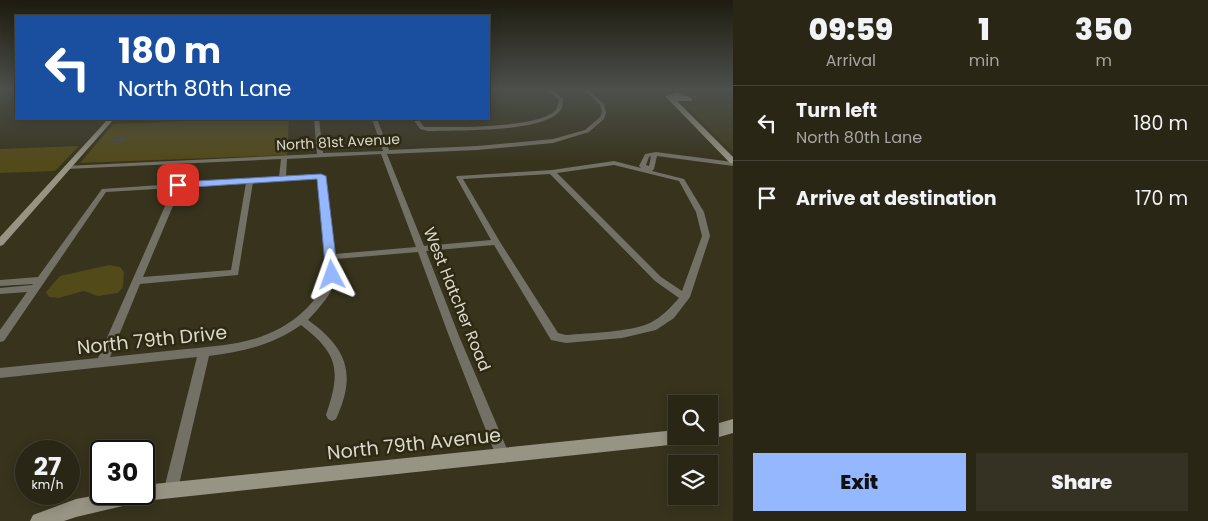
<!DOCTYPE html>
<html lang="en">
<head>
<meta charset="utf-8">
<style>
  body { margin:0; font-family:Poppins,sans-serif; background:#353223; color:#f1f3f6; height:100vh; display:flex; flex-direction:column; font-size:19px; white-space:nowrap }
  * { box-sizing:border-box; margin:0 }
  p { font-size:16px; color:#a5a5a1 }
  .icon { flex:none; width:28px; height:28px; fill:none; stroke:currentColor; stroke-width:2; stroke-linecap:round; stroke-linejoin:round }
  .map { position:relative; flex:1; overflow:hidden }
  .sheet { display:flex; flex-direction:column; background:#292616; width:475px }
  .sheet>* { flex:none }
  .banner { position:absolute; left:15px; top:15px; width:475px; height:105px; border-radius:0px; box-shadow:0 2px 12px #0003,0 0 0 1px #454335; background:#1a4fa0; color:#fff; overflow:hidden }
  .buttons { position:absolute; left:668px; top:395px; display:grid; gap:10px }
  .buttons a { display:grid; place-items:center; width:50px; height:50px; border-radius:0px; background:#292616; box-shadow:0 2px 12px #0003,0 0 0 1px #454335; font-size:25px }
  .speed { position:absolute; left:15px; top:440px; display:flex; gap:10px; font-size:25px; font-weight:700; text-align:center }
  .speed>* { display:grid; place-content:center; width:65px; height:65px; border-radius:50%; background:#292616; box-shadow:0 2px 12px #0003,0 0 0 1px #454335; line-height:1 }
  .speed small { font-size:12px; font-weight:400 }
  .speed .limit { border:2px solid #111; border-radius:8px; background:#fff; color:#111 }
  .pin { position:absolute; display:grid; place-items:center; width:42px; height:42px; color:#fff; margin:-21px; border-radius:10px; box-shadow:0 2px 8px #0006 }
  .me { position:absolute; width:55px; margin:-28px; rotate:356deg; stroke-linejoin:round; filter:drop-shadow(0 0 4px #0008) }
  .turn { display:flex; align-items:center; gap:18px; height:105px; padding:0 20px; font-size:22px }
  .turn .icon { width:65px; height:65px; stroke-width:2.5 }
  .turn b { display:block; font-size:35px; line-height:42px }
  .eta { display:flex; justify-content:space-evenly; align-items:center; height:85px; text-align:center }
  .eta b { font-size:30px; font-weight:800; line-height:35px }
  .primary-button { display:flex; gap:10px; margin-top:auto; padding:10px 20px }
  .primary-button a { flex:1; height:58px; border-radius:0px; background:#94b7fd; color:#111; font-size:20px; font-weight:800; line-height:58px; text-align:center }
  .primary-button a+a { background:#353223; color:#f1f3f6 }
  ul { padding:0; list-style:none }
  li { display:flex; align-items:center; gap:15px; height:75px; padding:0 20px; border-top:1px solid #454335 }
  li div { flex:1 }
  li b { display:block; font-size:19px }
  li em { font-style:normal }
  main { display:flex; flex:1; min-height:0 }
  .map>svg:first-child { display:block }
  .built { fill:#403b1e }
  .green { fill:#534a1a }
  .lines { fill:none; stroke-linecap:round; stroke-linejoin:round }
  .stream-far1 { stroke:#414974; stroke-width:1 }
  .stream { stroke:#414974; stroke-width:2 }
  .street { fill:#737166; fill-rule:evenodd }
  .secondary { fill:#979483; fill-rule:evenodd }
  .route { fill:#94b7fd; stroke:#6077a4 }
  .labels { text-anchor:middle; dominant-baseline:central; stroke-width:5; stroke-linejoin:round; paint-order:stroke }
  .far-street-label { font-size:14px; fill:#dad8cb; stroke:#2d2913 }
  .street-label { font-size:16px; fill:#dad8cb; stroke:#2d2913 }
  .near-street-label { font-size:19px; fill:#dad8cb; stroke:#2d2913 }
</style>
</head>
<body>
<main>
<div class="map">
<svg width="733" height="521" viewBox="0 0 733 521">
  <rect width="100%" height="100%" fill="#37331d"/>
  <path class="built" d="M695,90H733V152L684,104L691,97L690,93Z"/>
  <g class="green">
    <path d="M235,119H289L287,155L80,163L113,124Z"/>
    <path d="M79,146L55,171L0,173V149Z"/>
    <path d="M109,265L120,267L124,272L123,287L118,293L98,296L84,291L58,298L49,297L46,292L60,276Z"/>
  </g>
  <g class="lines">
    <path class="stream-far1" d="M117,140L124,139"/>
    <path class="stream" d="M113,140L124,139"/>
    <g class="street">
      <path d="M548,90H552L563,99L562,108C560,111 557,114 554,116C530,132 458,130 428,131L420,129L413,119H418L424,127H428C452,127 545,129 557,108C558,107 558,102 559,100Z"/>
      <path d="M584,90H588L604,104L606,112L604,119L589,132L553,143L477,150L387,154L424,246L491,240L456,177L457,176L552,170L614,161L641,168L639,166L645,154L656,152L733,162V166L657,156L654,169L652,171L684,179L704,212L710,236L690,297L674,318L656,330L622,338L566,343L551,340L494,245L426,251L459,336L510,456L508,461L503,463L498,461L449,336L418,252L336,259C340,286 325,302 308,320C347,348 357,374 336,419L332,421L328,419L326,415C341,371 339,354 301,325C273,345 242,352 209,356L178,489L176,494L171,496L166,494L164,489L197,357L0,378V368L98,358L173,188L106,192L4,341L0,342V330L27,292L0,294V288L32,285L33,284L0,286V280L38,277L102,189L279,177L281,159L67,169L64,167L65,166L317,154L314,119H319L323,153L383,151L372,119H377L389,150L477,146L553,139L585,130L600,117L602,112L600,105ZM381,154L416,247L335,254L324,176L321,174L286,176L287,159ZM651,156L649,166L646,165L649,157ZM614,165L679,181L696,212L702,236L682,291L661,277L557,173ZM550,174L655,281L679,298C670,308 662,317 650,323C631,332 588,333 566,335L558,333L500,242L463,179ZM318,178L329,270C325,286 318,297 306,309C272,342 232,345 186,349C161,352 136,354 110,357L140,284L238,275L253,182ZM246,183L231,270L143,277L181,187Z"/>
    </g>
    <g class="secondary">
      <path d="M677,92L692,98V100L690,101H677L733,157V163H730L665,96Z"/>
      <path d="M108,119H114L3,245L0,246V237Z"/>
      <path d="M733,419V433L709,440L704,438L703,436H709V426Z"/>
      <path d="M676,430V436H695L693,441L688,443L144,501L76,517L64,521H30L33,515L76,499L103,494H144V485Z"/>
    </g>
  </g>
  <linearGradient id="sky" x2="0" y2="1"><stop stop-color="#1e1c10"/><stop offset="0.55" stop-color="#4d504c"/><stop offset="1" stop-color="#4d504c" stop-opacity="0"/></linearGradient>
  <rect width="733" height="163" fill="url(#sky)"/>
  <path class="route" d="M321,174L326,176L338,275L332,279L326,275L317,179L178,188L174,185L178,182Z"/>
  <g class="labels">
    <g class="far-street-label">
      <text transform="translate(338 142) rotate(-3)">North 81st Avenue</text>
    </g>
    <g class="street-label">
      <text transform="translate(457 299) rotate(68)">West Hatcher Road</text>
    </g>
    <g class="near-street-label">
      <text transform="translate(152 340) rotate(-6)">North 79th Drive</text>
      <text transform="translate(414 444) rotate(-6)">North 79th Avenue</text>
    </g>
  </g>
</svg>
<div class="buttons">
<a><svg class="icon" aria-label="search" viewBox="0 0 24 24"><circle cx="10" cy="10" r="6"/><path d="M15 15l6 6"/></svg></a>
<a><svg class="icon" aria-label="layers" viewBox="0 0 24 24"><path d="M12 4l9 5-9 5-9-5zM3 14l9 5 9-5"/></svg></a>
</div>
<div class="speed"><div>27<small>km/h</small></div><div class="limit">30</div></div>
<div class="pin" style="left:178px;top:185px;background:#d93025"><svg class="icon" aria-label="arrive" viewBox="0 0 24 24"><path d="M6 21V4h12l-3 4 3 4H6"/></svg></div>
<svg class="me" style="left:332px;top:275px" viewBox="-20 -20 40 40"><path d="M0-17L14 15 0 8-14 15z" fill="#94b7fd" stroke="#fff" stroke-width="4"/></svg>
<div class="banner">
<div class="turn"><svg class="icon" aria-label="left" viewBox="0 0 24 24"><path d="M17 20v-9H6M10 6l-5 5 5 5"/></svg><div><b>180 m</b>North 80th Lane</div></div>
</div>
</div>
<section class="sheet">
<div class="eta">
<div><b>09:59</b><p>Arrival</p></div>
<div><b>1</b><p>min</p></div>
<div><b>350</b><p>m</p></div>
</div>
<ul>
<li><svg class="icon" aria-label="left" viewBox="0 0 24 24"><path d="M17 20v-9H6M10 6l-5 5 5 5"/></svg><div><b>Turn left</b><p>North 80th Lane</p></div><em>180 m</em></li>
<li><svg class="icon" aria-label="arrive" viewBox="0 0 24 24"><path d="M6 21V4h12l-3 4 3 4H6"/></svg><div><b>Arrive at destination</b></div><em>170 m</em></li>
</ul>
<div class="primary-button"><a>Exit</a><a>Share</a></div>
</section>
</main>
</body>
</html>
